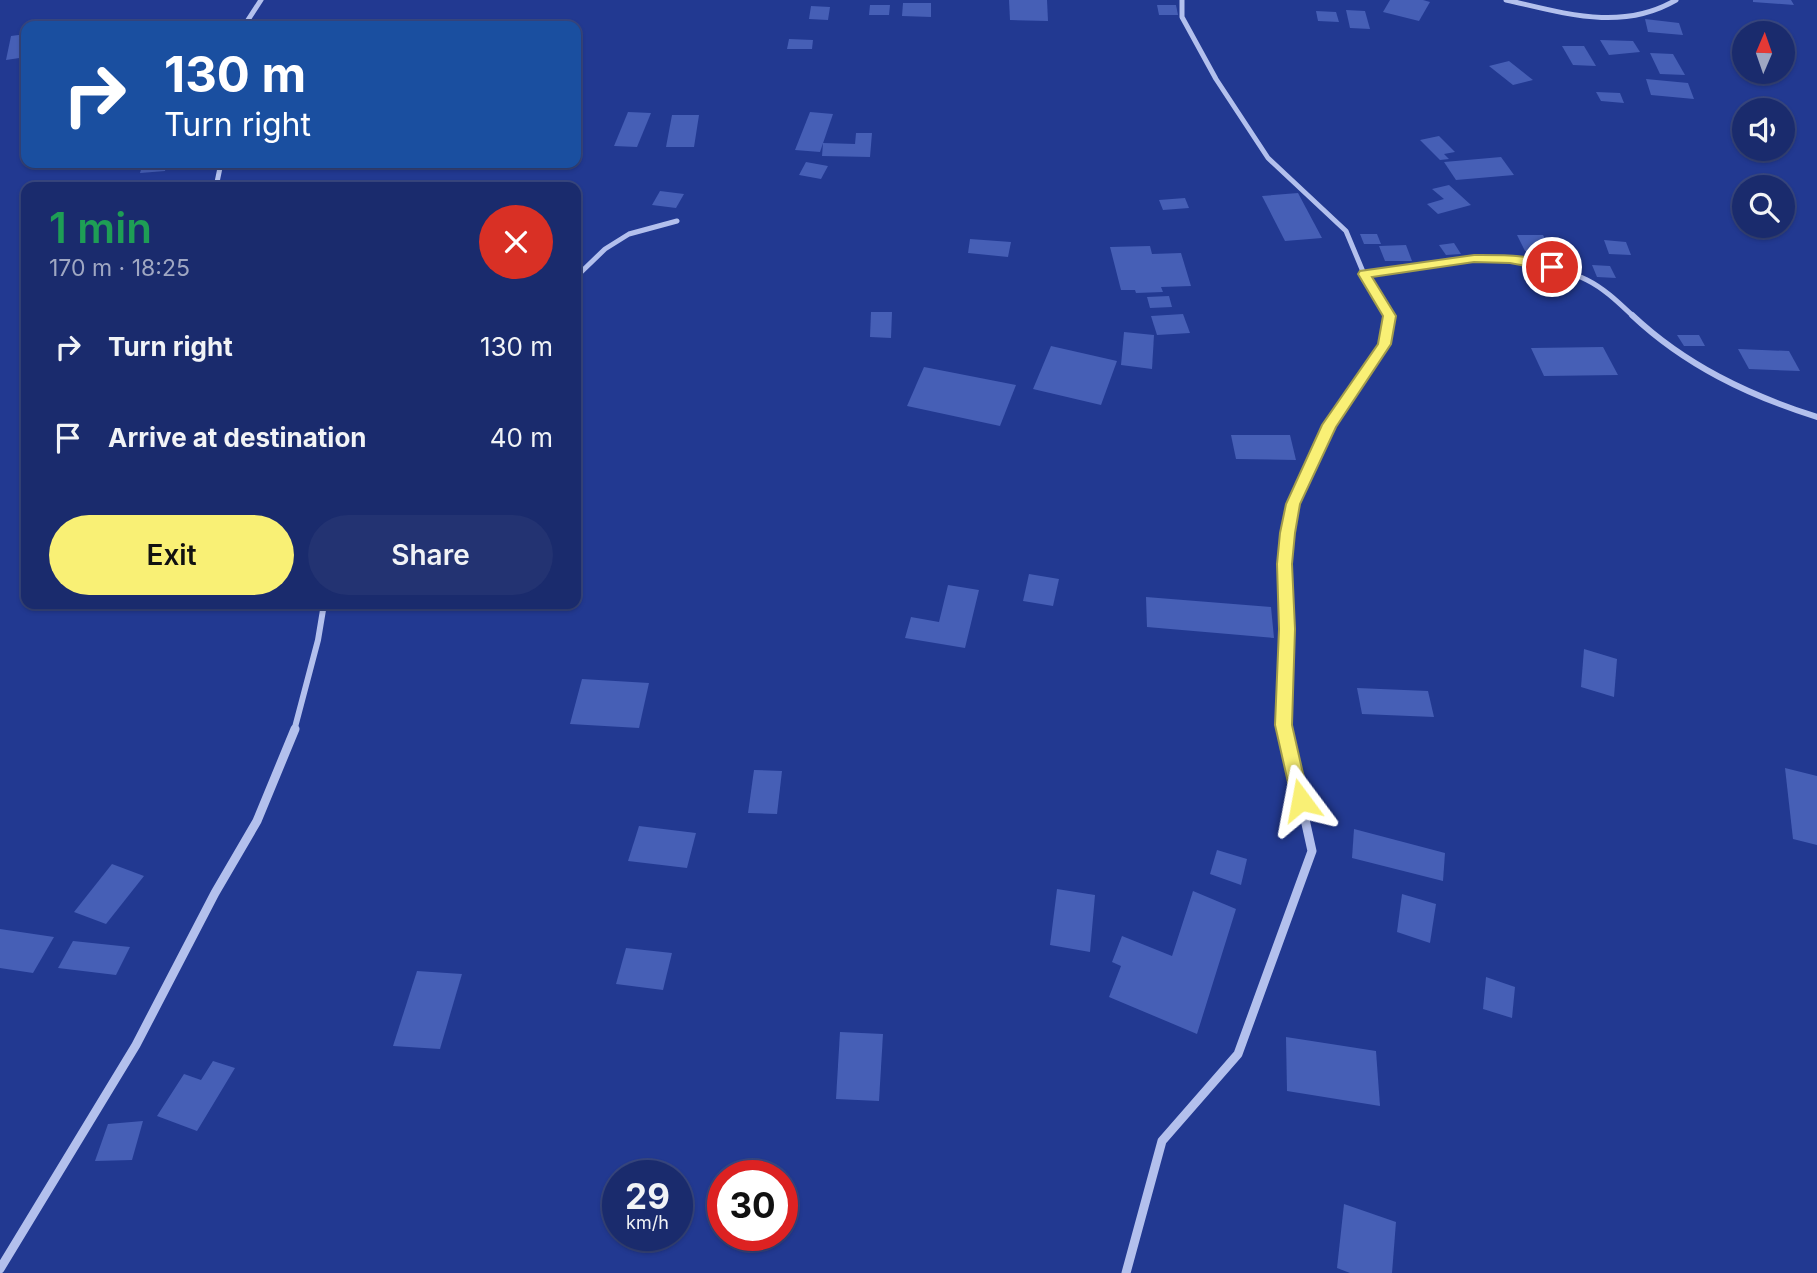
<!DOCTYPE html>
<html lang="en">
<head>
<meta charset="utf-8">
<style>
  body { margin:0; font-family:Inter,sans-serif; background:#233372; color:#f1f3f6; height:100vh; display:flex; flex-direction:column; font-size:26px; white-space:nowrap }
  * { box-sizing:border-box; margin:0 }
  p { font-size:23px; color:#9fa7c2 }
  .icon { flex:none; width:38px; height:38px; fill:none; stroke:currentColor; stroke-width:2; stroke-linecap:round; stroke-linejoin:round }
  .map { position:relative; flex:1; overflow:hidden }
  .sheet { position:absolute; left:21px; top:182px; width:560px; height:427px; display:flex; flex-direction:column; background:#1a2b6d; border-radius:14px; box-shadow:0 2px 5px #0004,0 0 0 2px #384780 }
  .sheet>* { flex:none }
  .guide { position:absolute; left:21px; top:21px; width:560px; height:147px; border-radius:14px; box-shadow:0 2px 5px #0004,0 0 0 2px #384780; background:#1a4fa0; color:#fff; overflow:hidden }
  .needle { width:46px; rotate:2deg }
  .controls { position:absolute; left:1732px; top:21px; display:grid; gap:14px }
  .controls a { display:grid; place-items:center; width:63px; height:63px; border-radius:50%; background:#1a2b6d; box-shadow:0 2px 5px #0004,0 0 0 2px #384780; font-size:35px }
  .speed { position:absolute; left:602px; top:1160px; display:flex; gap:14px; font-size:35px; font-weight:700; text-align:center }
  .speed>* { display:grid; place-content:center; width:91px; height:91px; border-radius:50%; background:#1a2b6d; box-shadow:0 2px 5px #0004,0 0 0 2px #384780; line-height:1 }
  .speed small { font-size:18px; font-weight:400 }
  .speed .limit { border:10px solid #d22; background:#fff; color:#111 }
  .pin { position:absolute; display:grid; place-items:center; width:60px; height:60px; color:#fff; margin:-30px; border:4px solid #fff; border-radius:50%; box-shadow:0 2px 7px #0007 }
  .me { position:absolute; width:77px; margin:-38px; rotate:347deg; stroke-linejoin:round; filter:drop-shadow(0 0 5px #0008) }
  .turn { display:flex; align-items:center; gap:24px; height:147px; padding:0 28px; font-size:32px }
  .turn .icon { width:91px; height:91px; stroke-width:2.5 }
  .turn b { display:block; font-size:49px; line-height:60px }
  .round { display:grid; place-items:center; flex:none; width:74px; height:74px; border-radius:37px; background:#233372 }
  .summary { display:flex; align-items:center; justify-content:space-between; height:119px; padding:0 28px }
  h1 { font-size:42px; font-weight:600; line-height:52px; color:#1e9e55 }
  .primary-button { display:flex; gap:14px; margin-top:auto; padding:14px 28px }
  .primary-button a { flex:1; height:80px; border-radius:42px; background:#f9f075; color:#111; font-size:28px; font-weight:600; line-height:80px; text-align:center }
  .primary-button a+a { background:#233372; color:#f1f3f6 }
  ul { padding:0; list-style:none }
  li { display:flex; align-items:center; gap:21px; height:91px; padding:0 28px }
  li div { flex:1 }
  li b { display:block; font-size:26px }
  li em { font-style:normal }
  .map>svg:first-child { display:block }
  .building { fill:#465fb6 }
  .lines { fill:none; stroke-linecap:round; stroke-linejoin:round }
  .minor-far2 { stroke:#b3c0ed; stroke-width:5 }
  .minor-far1 { stroke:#b3c0ed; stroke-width:6 }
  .minor { stroke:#b3c0ed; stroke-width:9 }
  .route { fill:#f9f075; stroke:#a29c4c; stroke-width:2 }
</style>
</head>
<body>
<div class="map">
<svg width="1817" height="1273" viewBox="0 0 1817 1273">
  <rect width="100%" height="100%" fill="#223991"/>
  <g class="building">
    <path d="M1009,0H1047L1048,21L1010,20Z"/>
    <path d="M1390,0H1423L1430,2L1419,21L1383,12Z"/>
    <path d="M1753,0H1791L1794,5L1753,2Z"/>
    <path d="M903,3H931V17L902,16Z"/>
    <path d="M870,5H890L889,15H869Z"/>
    <path d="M1157,5H1176L1178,15H1159Z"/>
    <path d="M811,6L830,7L828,20L809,19Z"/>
    <path d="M1346,10L1365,11L1370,29L1350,28Z"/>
    <path d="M1316,11L1336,12L1339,22L1318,21Z"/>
    <path d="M1645,19L1679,23L1683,35L1648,32Z"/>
    <path d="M26,34V57L6,60L11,36Z"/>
    <path d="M789,39L813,40L812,49H787Z"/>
    <path d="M1600,40L1633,41L1640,52L1609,55Z"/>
    <path d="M1562,46H1584L1596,66L1573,65Z"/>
    <path d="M1650,53L1673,54L1685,75L1660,74Z"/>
    <path d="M1509,61L1533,80L1513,85L1489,66Z"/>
    <path d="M1646,79L1688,83L1694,99L1651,95Z"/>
    <path d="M1596,92L1620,93L1624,103L1601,101Z"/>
    <path d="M628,112L651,113L637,147L614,146Z"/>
    <path d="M810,112L833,114L820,152L795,150Z"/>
    <path d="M672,115H699L694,147H666Z"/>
    <path d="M856,133H872L870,157L822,156L823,143L855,144Z"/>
    <path d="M1439,136L1455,152L1444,154L1449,159L1440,160L1420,140Z"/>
    <path d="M1501,157L1514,175L1456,180L1444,162Z"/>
    <path d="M806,162L828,166L821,179L799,175Z"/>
    <path d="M143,163H167L165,171L140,173Z"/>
    <path d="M173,163H195L193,168L171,170Z"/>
    <path d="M1449,185L1471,205L1438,214L1427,204L1444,199L1432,189Z"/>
    <path d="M660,191L684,194L676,208L652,205Z"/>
    <path d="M1298,193L1322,238L1285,241L1262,196Z"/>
    <path d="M1185,198L1189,208L1163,210L1159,200Z"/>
    <path d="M1360,234H1377L1381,244H1364Z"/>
    <path d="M1517,235H1543L1552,251H1525Z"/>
    <path d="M970,239L1011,242L1008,257L968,253Z"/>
    <path d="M1604,240L1626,242L1631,255L1609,254Z"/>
    <path d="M1454,243L1461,254L1446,255L1439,245Z"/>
    <path d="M1406,245L1412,261H1385L1379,246Z"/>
    <path d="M1150,246L1152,254L1181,253L1191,286L1161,287L1163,292L1136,293L1135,290H1121L1110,247Z"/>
    <path d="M1592,265L1610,266L1616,278L1597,277Z"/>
    <path d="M1169,296L1172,307L1150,308L1147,297Z"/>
    <path d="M871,312H892L891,338L870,337Z"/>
    <path d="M1183,314L1190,333L1157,335L1151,316Z"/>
    <path d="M1124,332L1154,335L1152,369L1121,365Z"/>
    <path d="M1677,335H1699L1705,346H1684Z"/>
    <path d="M1051,346L1117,361L1101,405L1033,389Z"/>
    <path d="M1603,347L1618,375L1544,376L1531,348Z"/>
    <path d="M1738,349L1789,351L1800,371L1749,369Z"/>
    <path d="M924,367L1016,385L1000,426L907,406Z"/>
    <path d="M1231,435H1290L1296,460L1236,459Z"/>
    <path d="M1029,574L1059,579L1053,606L1023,601Z"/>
    <path d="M948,585L979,590L965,648L905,638L911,617L939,622Z"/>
    <path d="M1146,597L1271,607L1274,638L1147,627Z"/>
    <path d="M1584,649L1617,659L1614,697L1581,687Z"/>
    <path d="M582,679L649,683L639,728L570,724Z"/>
    <path d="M1357,688L1428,691L1434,717L1362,714Z"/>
    <path d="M1785,768L1817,776V845L1793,839Z"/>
    <path d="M754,770L782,771L777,814L748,813Z"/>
    <path d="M639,826L696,833L687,868L628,861Z"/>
    <path d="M1354,829L1445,853L1443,881L1352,858Z"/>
    <path d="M1217,850L1247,859L1241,885L1210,874Z"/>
    <path d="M112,864L144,876L106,924L74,912Z"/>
    <path d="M1057,889L1095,895L1090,952L1050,945Z"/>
    <path d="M1193,891L1236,909L1197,1034L1109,997L1121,966L1112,962L1122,936L1172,956Z"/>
    <path d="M1402,894L1436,904L1430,943L1397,932Z"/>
    <path d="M0,929L54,937L33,973L0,968Z"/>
    <path d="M73,941L130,947L116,975L58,968Z"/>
    <path d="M626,948L672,953L663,990L616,984Z"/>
    <path d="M417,971L462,974L440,1049L393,1046Z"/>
    <path d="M1486,977L1515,987L1512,1018L1483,1009Z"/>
    <path d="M840,1032L883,1034L879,1101L836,1099Z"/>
    <path d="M1286,1037L1376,1051L1380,1106L1287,1091Z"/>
    <path d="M213,1061L235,1068L197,1131L157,1116L184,1074L201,1080Z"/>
    <path d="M143,1121L132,1160L95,1161L108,1124Z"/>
    <path d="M1344,1204L1396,1222L1392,1273H1350L1337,1268Z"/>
  </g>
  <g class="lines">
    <g class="minor-far2">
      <path d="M1182,0V17L1216,79L1268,158L1346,231L1364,274L1389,317"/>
      <path d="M1506,0C1564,13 1621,32 1676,0"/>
      <path d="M244,26L261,0"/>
      <path d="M216,187L221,163"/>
      <path d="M1364,274C1437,263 1518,244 1587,280C1605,289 1619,303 1634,317"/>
      <path d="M576,277L605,249L629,234L677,221"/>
    </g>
    <g class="minor-far1">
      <path d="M1632,315C1685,365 1748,395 1817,417"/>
      <path d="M294,731L318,640L324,604"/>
      <path d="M1285,731L1287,629L1284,564L1293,504L1329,425L1385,344L1388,315"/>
    </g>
    <g class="minor">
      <path d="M0,1269L136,1045L215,893L257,821L295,729"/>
      <path d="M1126,1273L1162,1141L1238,1054L1312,851L1285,729"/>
    </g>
  </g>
  <path class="route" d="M1474,255C1496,255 1542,254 1558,267L1552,271L1510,263L1474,262L1372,277L1396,316L1391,344L1336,427L1300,504L1295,533L1292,564L1295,629L1292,725L1309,800L1307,806L1301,808L1294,806L1292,800L1275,725L1279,629L1277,564L1280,533L1286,504L1322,425L1378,344L1383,316L1358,274L1360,271Z"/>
</svg>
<div class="controls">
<a><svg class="needle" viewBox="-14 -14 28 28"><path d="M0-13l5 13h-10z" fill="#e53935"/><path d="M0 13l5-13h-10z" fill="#9fa7c2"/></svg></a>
<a><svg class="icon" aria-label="sound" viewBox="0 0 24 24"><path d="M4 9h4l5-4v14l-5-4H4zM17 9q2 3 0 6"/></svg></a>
<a><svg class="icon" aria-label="search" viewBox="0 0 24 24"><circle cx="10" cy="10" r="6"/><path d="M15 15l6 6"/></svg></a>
</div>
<div class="speed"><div>29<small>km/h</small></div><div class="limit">30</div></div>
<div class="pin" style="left:1552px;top:267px;background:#d93025"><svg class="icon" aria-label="arrive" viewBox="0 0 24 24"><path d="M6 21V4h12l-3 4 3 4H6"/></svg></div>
<svg class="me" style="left:1301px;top:800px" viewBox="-20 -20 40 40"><path d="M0-17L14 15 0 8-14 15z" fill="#f9f075" stroke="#fff" stroke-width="4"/></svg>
<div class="guide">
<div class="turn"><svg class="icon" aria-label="right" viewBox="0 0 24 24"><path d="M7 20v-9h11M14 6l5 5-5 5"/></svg><div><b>130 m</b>Turn right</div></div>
</div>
<section class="sheet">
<div class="summary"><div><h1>1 min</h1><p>170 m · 18:25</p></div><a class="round" style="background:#d93025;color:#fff"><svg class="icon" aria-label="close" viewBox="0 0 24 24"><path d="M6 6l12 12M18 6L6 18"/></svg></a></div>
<ul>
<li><svg class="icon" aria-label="right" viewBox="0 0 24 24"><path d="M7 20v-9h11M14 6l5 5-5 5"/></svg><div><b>Turn right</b></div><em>130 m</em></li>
<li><svg class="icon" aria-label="arrive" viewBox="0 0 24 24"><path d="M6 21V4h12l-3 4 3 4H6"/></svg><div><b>Arrive at destination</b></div><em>40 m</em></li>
</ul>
<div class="primary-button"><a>Exit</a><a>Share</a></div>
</section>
</div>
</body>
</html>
